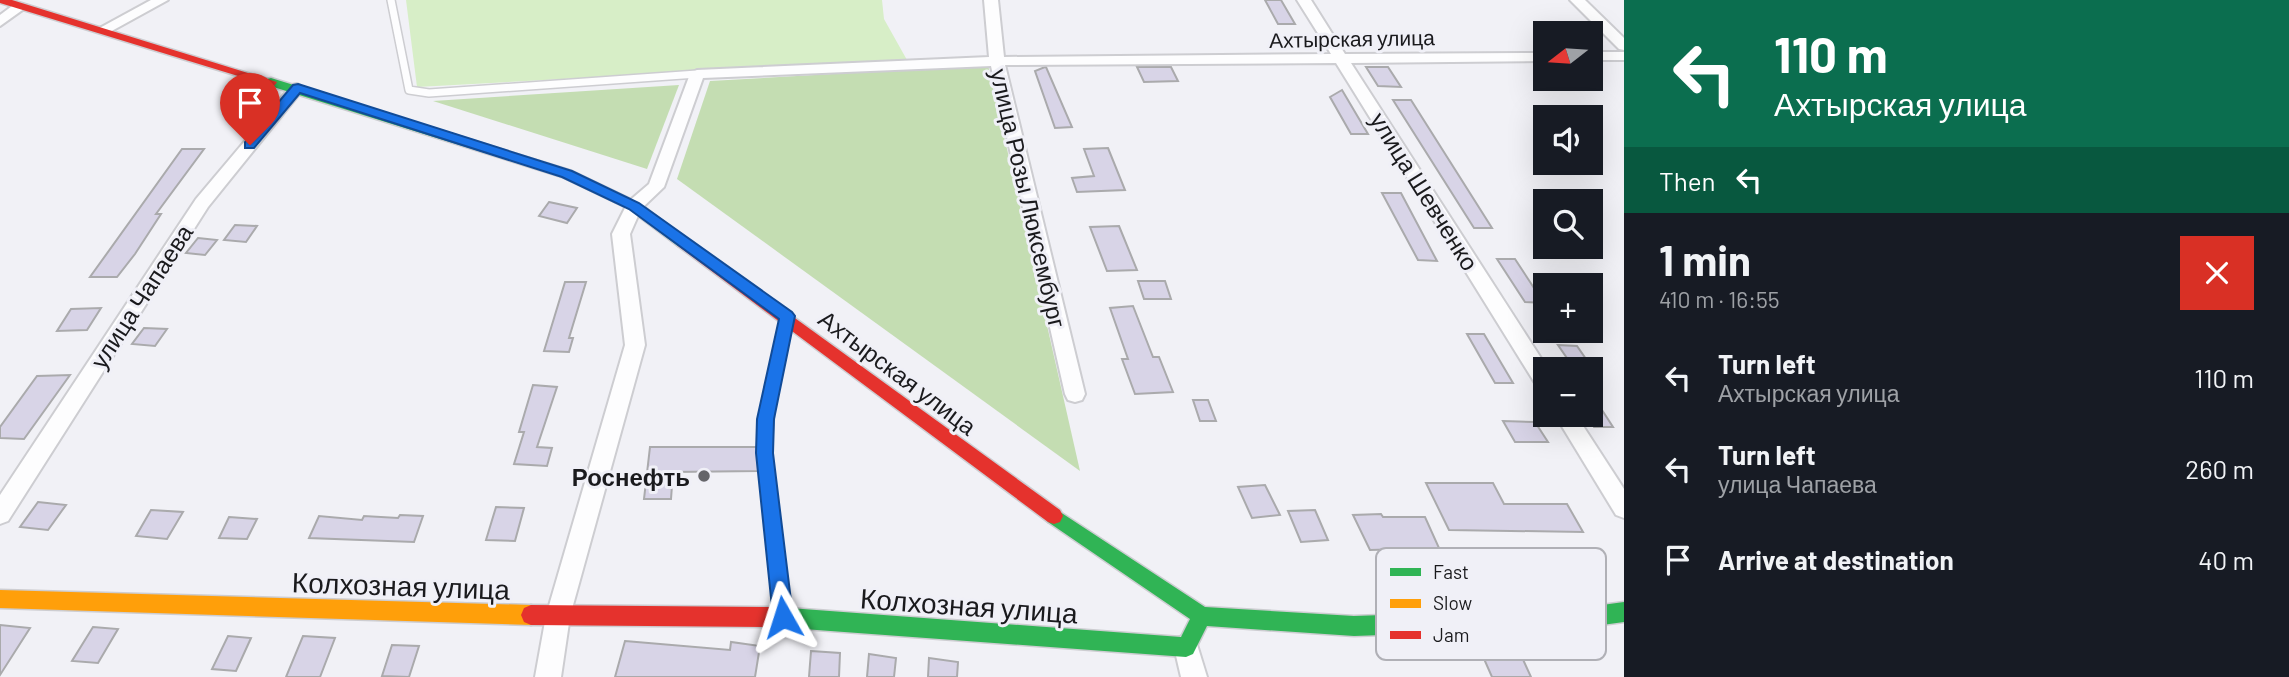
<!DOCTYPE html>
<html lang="en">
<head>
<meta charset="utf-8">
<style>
  body { margin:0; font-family:Barlow,sans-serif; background:#20242c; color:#f1f3f6; height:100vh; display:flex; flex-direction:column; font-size:26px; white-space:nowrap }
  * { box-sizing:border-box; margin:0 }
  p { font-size:23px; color:#9ea1a6 }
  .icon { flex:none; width:38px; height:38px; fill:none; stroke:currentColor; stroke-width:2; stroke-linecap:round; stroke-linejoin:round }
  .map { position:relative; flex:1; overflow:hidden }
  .panel { display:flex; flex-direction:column; background:#171b24; width:665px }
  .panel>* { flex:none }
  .hud { background:#0b6e4f; color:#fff; overflow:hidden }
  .needle { width:46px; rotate:253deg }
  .tools { position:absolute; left:1533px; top:21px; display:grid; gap:14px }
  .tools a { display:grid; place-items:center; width:70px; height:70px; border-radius:0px; background:#171b24; box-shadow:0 7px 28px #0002; font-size:35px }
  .pin { position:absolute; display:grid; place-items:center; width:60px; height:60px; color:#fff; margin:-72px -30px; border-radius:50% 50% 50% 0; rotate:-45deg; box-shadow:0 0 7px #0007 }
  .pin .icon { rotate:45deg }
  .me { position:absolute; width:77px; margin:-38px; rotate:354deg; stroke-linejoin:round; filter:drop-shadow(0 0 5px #0008) }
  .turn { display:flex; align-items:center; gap:24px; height:147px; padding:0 35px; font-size:32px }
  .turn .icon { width:91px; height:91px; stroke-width:2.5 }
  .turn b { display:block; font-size:49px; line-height:60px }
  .then { display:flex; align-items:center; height:66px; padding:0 35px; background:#0003; gap:14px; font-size:26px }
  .round { display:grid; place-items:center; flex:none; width:74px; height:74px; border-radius:0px; background:#20242c }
  .overview { display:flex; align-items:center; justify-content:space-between; height:119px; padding:0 35px }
  h1 { font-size:42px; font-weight:700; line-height:52px }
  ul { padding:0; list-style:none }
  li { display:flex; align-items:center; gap:21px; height:91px; padding:0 35px }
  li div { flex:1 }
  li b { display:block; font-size:26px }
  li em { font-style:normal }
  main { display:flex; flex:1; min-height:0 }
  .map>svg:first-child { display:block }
  .green { fill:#d7eec7 }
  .forest { fill:#c4ddb2 }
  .building { fill:#d8d4e7; stroke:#aaaaac; stroke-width:2 }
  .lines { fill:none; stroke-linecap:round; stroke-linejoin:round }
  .lane-far2-casing { stroke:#cdcdd1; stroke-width:10 }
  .lane-far1-casing { stroke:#cdcdd1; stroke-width:12 }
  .lane-casing { stroke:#cdcdd1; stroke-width:15 }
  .street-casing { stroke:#cdcdd1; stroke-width:4 }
  .fast-casing { stroke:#cdcdd1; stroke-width:3 }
  .slow-casing { stroke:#cdcdd1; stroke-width:3 }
  .jam-casing { stroke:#cdcdd1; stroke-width:3 }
  .lane-far2 { stroke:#fdfdfe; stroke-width:7 }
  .lane-far1 { stroke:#fdfdfe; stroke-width:9 }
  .lane { stroke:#fdfdfe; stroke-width:11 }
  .street { fill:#fdfdfe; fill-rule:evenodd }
  .fast { fill:#30b455; fill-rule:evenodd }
  .slow { fill:#ff9f0a; fill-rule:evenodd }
  .jam { fill:#e5322d; fill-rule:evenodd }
  .route { fill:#1a73e8; stroke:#114b97; stroke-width:2 }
  .poi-dot { fill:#656569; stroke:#f0f0f7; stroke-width:2.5 }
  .labels { text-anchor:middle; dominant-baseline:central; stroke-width:6; stroke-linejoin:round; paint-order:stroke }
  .far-street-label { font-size:21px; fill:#1a1a1d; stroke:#f0f0f7 }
  .street-label { font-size:24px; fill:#1a1a1d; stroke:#f0f0f7 }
  .poi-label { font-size:24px; font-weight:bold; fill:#1a1a1d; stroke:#f0f0f7; text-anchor:end }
  .near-street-label { font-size:28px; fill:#1a1a1d; stroke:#f0f0f7 }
  .key { fill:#f0f0f7; stroke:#b0b0b6; stroke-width:2 }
  .key-label { font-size:19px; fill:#1a1a1d }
</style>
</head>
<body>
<main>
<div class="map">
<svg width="1624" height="677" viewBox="0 0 1624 677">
  <rect width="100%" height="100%" fill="#f1f1f6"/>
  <path class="green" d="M406,0H882L884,19L907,60L417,87Z"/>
  <g class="forest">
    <path d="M988,65L1080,471L677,179L710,81Z"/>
    <path d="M679,85L647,169L433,101Z"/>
  </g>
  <g class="building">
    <path d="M1265,0H1281L1295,24H1278Z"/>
    <path d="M1045,67H1046L1072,127L1055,128L1035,71Z"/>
    <path d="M1137,67H1171L1178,81L1144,82Z"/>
    <path d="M1366,67H1388L1401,87L1378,86Z"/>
    <path d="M1342,90L1368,134H1351L1330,97Z"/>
    <path d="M1393,100H1411L1492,228H1474Z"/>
    <path d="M1108,148L1125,190L1077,192L1072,178L1094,176L1084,149Z"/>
    <path d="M182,149H204L156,214H161L135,254L117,277H90Z"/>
    <path d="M1382,193H1401L1437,261L1418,260Z"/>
    <path d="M549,202L577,208L567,223L539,216Z"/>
    <path d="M235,225L257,226L246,242L224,240Z"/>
    <path d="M1119,226L1137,270L1107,271L1090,227Z"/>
    <path d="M198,238L217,240L205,255L186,253Z"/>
    <path d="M1497,259H1515L1534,288H1545V303L1525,302Z"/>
    <path d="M1138,281H1165L1171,299H1144Z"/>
    <path d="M565,282H586L569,338H573L569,352L544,351Z"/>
    <path d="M1133,306L1153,357H1159L1173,392L1135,394L1122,359H1128L1110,308Z"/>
    <path d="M101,308L87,330L57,331L71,309Z"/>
    <path d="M144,328L167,329L155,346L132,344Z"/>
    <path d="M1467,334H1484L1513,383H1495Z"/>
    <path d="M1558,345L1577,346L1588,362L1569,361Z"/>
    <path d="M70,375L24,439L0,438V427L37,376Z"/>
    <path d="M533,385L557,387L537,447L552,448L547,466L514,464L524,432H519Z"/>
    <path d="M1591,393L1613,427H1594L1591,421Z"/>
    <path d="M1193,400H1208L1216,421H1200Z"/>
    <path d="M1503,421L1535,422L1548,442H1515Z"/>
    <path d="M650,447H757L758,471L673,472L671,499H644Z"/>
    <path d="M1426,483H1493L1504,504H1567L1583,532L1449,530Z"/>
    <path d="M1265,485L1280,515L1252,518L1238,487Z"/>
    <path d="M38,502L66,505L48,530L20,527Z"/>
    <path d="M496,507L524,508L515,541L486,540Z"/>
    <path d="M151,510L183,512L167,539L136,536Z"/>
    <path d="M1315,510L1328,540L1301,542L1288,511Z"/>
    <path d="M1381,514L1383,517H1425L1439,548L1370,550L1353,515Z"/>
    <path d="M400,515L423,516L414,542L309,538L319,516L362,520L364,516L398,518Z"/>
    <path d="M229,517L257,519L247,539L219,538Z"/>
    <path d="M0,625L30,628L0,675Z"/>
    <path d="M93,627L118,629L98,663L72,661Z"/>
    <path d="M228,636L251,638L236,671L212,669Z"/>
    <path d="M303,636L335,638L320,677H286Z"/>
    <path d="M625,641L730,650L731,642L760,646L755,677H615Z"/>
    <path d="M392,645L419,646L409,677L382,676Z"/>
    <path d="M811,651L840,653L839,677H809Z"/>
    <path d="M1481,652L1520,653L1531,677H1492Z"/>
    <path d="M869,654L896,658L894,677H867Z"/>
    <path d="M929,658L958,662L957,677H928Z"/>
  </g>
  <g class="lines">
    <defs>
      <path id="lane-far2" d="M391,0L409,90L429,93L697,74"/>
      <path id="lane-far1" d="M768,403L785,324"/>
      <path id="lane" d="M769,402L765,454L782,614"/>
      <g id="street">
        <path d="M151,0H168L108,33L96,30Z"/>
        <path d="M984,0H998L1004,57L1331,54L1297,0H1311L1345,54L1545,53V61L1351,63L1548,369L1545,390L1538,388L1336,63L1005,65L1085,394L1082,400L1075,402L1068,400L1065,394L991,66L703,78L664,187L641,209L630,234L645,345L570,616L561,677H535L546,616L625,345L612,234L628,202L649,184L690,74L697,70L989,57Z"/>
        <path d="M1570,0H1585L1624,38V50L1619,49Z"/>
        <path d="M16,3L28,6L0,26V15Z"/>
        <rect x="1591" y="52" width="33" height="8"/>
        <path d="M297,84L304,88L208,207L8,521L0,524V495L196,199L292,85Z"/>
        <path d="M1555,415H1576L1624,489V518L1616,515Z"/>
        <path d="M1186,635L1195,638L1207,677H1181L1174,647L1177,638Z"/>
      </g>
      <g id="fast">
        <path d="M271,78L572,171L639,203L690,242L688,246H678L629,209L562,177L267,85V79Z"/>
        <path d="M1054,508L1205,607L1354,616L1580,608L1624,602V622L1580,628L1354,636L1207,626L1193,654L1186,657L776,627L769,624L766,617L769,610L776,607L1181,637L1190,619L1048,522L1045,516L1048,510Z"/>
      </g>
      <path id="slow" d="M0,590L531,605L538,608L541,615L538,622L531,625L0,608Z"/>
      <g id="jam">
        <path d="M0,0H12L277,82L275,85H267L0,3Z"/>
        <path d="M683,237L1060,510L1063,516L1060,522L1054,524L1048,522L678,246L676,242L678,238Z"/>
        <path d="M531,605L776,607L783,610L786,617L783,624L776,627L531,625L524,622L521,615L524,608Z"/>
      </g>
    </defs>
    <use href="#lane-far2" class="lane-far2-casing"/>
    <use href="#lane-far1" class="lane-far1-casing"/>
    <use href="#lane" class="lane-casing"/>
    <use href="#street" class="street-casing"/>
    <use href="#fast" class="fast-casing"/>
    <use href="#slow" class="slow-casing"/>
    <use href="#jam" class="jam-casing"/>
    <use href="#lane-far2" class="lane-far2"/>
    <use href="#lane-far1" class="lane-far1"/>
    <use href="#lane" class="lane"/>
    <use href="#street" class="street"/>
    <use href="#fast" class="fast"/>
    <use href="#slow" class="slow"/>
    <use href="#jam" class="jam"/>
  </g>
  <path class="route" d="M298,84L572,171L639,203L792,312L795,316L774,419L773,453L793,617L790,624L783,627L776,624L773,617L756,453L757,419L779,319L629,209L562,177L300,93L254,148H245V142L293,85Z"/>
  <circle class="poi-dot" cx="704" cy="476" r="7"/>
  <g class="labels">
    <g class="far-street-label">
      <text transform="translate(1352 38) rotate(-1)">Ахтырская улица</text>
    </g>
    <g class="street-label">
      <text transform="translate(1425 191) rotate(58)">улица Шевченко</text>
      <text transform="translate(1029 198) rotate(77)">улица Розы Люксембург</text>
      <text transform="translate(141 296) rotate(-57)">улица Чапаева</text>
      <text transform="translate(898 372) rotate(37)">Ахтырская улица</text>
    </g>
    <g class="poi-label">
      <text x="690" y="476">Роснефть</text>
    </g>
    <g class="near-street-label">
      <text transform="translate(401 585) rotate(2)">Колхозная улица</text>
      <text transform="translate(969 605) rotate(4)">Колхозная улица</text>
    </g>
  </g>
  <rect x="1376" y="548" width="230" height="112" rx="10" class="key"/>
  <rect x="1390" y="568" width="31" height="8" fill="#30b455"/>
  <rect x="1390" y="599" width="31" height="9" fill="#ff9f0a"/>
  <rect x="1390" y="631" width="31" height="8" fill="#e5322d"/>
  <g class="key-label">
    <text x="1433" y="579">Fast</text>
    <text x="1433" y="610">Slow</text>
    <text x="1433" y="642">Jam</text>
  </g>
</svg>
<div class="tools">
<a><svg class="needle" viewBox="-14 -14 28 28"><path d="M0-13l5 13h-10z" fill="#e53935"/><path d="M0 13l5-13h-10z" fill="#9ea1a6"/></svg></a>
<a><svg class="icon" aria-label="sound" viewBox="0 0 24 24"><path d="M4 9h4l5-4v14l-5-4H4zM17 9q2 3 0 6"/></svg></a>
<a><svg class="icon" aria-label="search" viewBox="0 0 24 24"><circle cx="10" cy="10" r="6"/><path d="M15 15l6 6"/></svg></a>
<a>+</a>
<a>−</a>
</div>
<div class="pin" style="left:250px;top:145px;background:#d93025"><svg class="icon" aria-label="arrive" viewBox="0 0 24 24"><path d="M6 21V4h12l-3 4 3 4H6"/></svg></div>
<svg class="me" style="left:783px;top:617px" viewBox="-20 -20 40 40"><path d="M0-17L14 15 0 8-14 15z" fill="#1a73e8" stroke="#fff" stroke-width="4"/></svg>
</div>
<section class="panel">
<div class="hud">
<div class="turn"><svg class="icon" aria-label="left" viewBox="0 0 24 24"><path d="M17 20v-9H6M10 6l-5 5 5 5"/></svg><div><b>110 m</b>Ахтырская улица</div></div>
<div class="then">Then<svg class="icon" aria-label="left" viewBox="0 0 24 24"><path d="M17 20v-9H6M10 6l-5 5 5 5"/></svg></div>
</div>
<div class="overview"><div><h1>1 min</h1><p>410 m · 16:55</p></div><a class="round" style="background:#d93025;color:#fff"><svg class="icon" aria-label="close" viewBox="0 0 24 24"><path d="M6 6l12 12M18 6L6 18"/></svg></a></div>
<ul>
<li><svg class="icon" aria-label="left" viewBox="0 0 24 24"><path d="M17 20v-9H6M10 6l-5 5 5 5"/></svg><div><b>Turn left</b><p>Ахтырская улица</p></div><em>110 m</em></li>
<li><svg class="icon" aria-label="left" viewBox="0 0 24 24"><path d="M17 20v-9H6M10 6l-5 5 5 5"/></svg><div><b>Turn left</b><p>улица Чапаева</p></div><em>260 m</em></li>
<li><svg class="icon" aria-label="arrive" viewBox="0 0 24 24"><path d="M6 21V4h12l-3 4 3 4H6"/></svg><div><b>Arrive at destination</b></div><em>40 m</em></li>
</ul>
</section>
</main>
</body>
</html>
